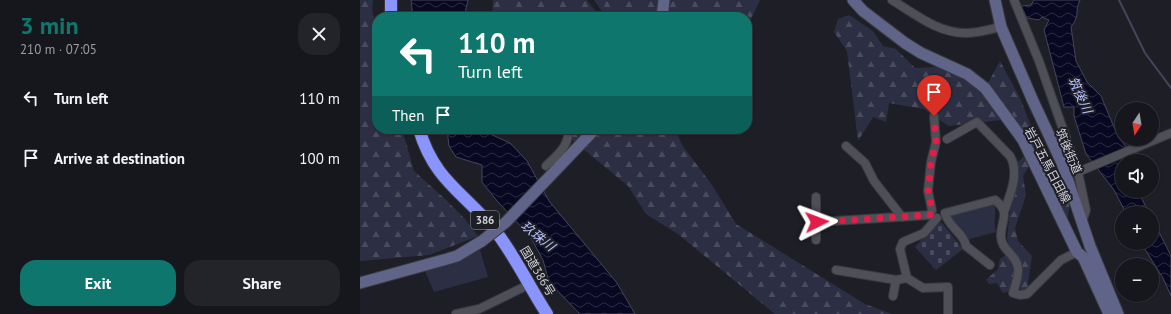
<!DOCTYPE html>
<html lang="en">
<head>
<meta charset="utf-8">
<style>
  body { margin:0; font-family:"PT Sans","Noto Sans JP",sans-serif; background:#232429; color:#f1f3f6; height:100vh; display:flex; flex-direction:column; font-size:15px; white-space:nowrap }
  * { box-sizing:border-box; margin:0 }
  p { font-size:13px; color:#9e9fa3 }
  .icon { flex:none; width:22px; height:22px; fill:none; stroke:currentColor; stroke-width:2; stroke-linecap:round; stroke-linejoin:round }
  .map { position:relative; flex:1; overflow:hidden }
  .panel { display:flex; flex-direction:column; background:#16171c; width:360px }
  .panel>* { flex:none }
  .top-card { position:absolute; left:12px; top:12px; width:380px; height:122px; border-radius:16px; box-shadow:0 1px 3px #0004,0 0 0 1px #35363b; background:#0f766e; color:#fff; overflow:hidden }
  .needle { width:26px; rotate:192deg }
  .controls { position:absolute; left:755px; top:102px; display:grid; gap:8px }
  .controls a { display:grid; place-items:center; width:44px; height:44px; border-radius:50%; background:#16171c; box-shadow:0 1px 3px #0004,0 0 0 1px #35363b; font-size:20px }
  .pin { position:absolute; display:grid; place-items:center; width:34px; height:34px; color:#fff; margin:-41px -17px; border-radius:50% 50% 50% 0; rotate:-45deg; box-shadow:0 0 4px #0007 }
  .pin .icon { rotate:45deg }
  .me { position:absolute; width:44px; margin:-22px; rotate:87deg; stroke-linejoin:round; filter:drop-shadow(0 0 3px #0008) }
  .turn { display:flex; align-items:center; gap:14px; height:84px; padding:0 20px; font-size:18px }
  .turn .icon { width:52px; height:52px; stroke-width:2.5 }
  .turn b { display:block; font-size:28px; line-height:34px }
  .then { display:flex; align-items:center; height:38px; padding:0 20px; background:#0003; gap:8px; font-size:15px }
  .round { display:grid; place-items:center; flex:none; width:42px; height:42px; border-radius:16px; background:#232429 }
  .summary { display:flex; align-items:center; justify-content:space-between; height:68px; padding:0 20px }
  h1 { font-size:24px; font-weight:700; line-height:30px; color:#0f766e }
  .action { display:flex; gap:8px; margin-top:auto; padding:8px 20px }
  .action a { flex:1; height:46px; border-radius:16px; background:#0f766e; color:#fff; font-size:16px; font-weight:700; line-height:46px; text-align:center }
  .action a+a { background:#232429; color:#f1f3f6 }
  ul { padding:0; list-style:none }
  li { display:flex; align-items:center; gap:12px; height:60px; padding:0 20px }
  li div { flex:1 }
  li b { display:block; font-size:15px }
  li em { font-style:normal }
  main { display:flex; flex:1; min-height:0 }
  .map>svg:first-child { display:block }
  .green { fill:#2c2f43 }
  .forest { fill:url(#forest-firs) }
  .cemetery { fill:url(#cemetery-stones) }
  .water { fill:url(#water-waves); stroke:#444559 }
  .lines { fill:none; stroke-linecap:round; stroke-linejoin:round }
  .stream { stroke:#444559; stroke-width:2 }
  .street-casing { stroke:#38393f; stroke-width:10 }
  .secondary-casing { stroke:#38393f; stroke-width:13 }
  .highway-casing { stroke:#38393f; stroke-width:14 }
  .street { stroke:#4e4f57; stroke-width:8 }
  .secondary { stroke:#606489; stroke-width:11 }
  .highway { stroke:#8994fd; stroke-width:12 }
  .secondary-bridge-casing { stroke:#38393f; stroke-width:13; stroke-linecap:butt }
  .secondary-bridge { stroke:#606489; stroke-width:11 }
  .route { stroke:#e11d48; stroke-width:7; stroke-dasharray:0 12.6 }
  .labels { text-anchor:middle; dominant-baseline:central; stroke-width:4; stroke-linejoin:round; paint-order:stroke }
  .shield { fill:#1e1f26; stroke:#9b9ca2; stroke-width:1 }
  .shield-label { font-size:11px; font-weight:bold; fill:#d1d2d7 }
  .street-label { font-size:12px; fill:#d1d2d7; stroke:#1e1f26 }
  .water-label { font-size:13px; font-style:italic; fill:#b8c2ff; stroke:#1e1f26 }
</style>
</head>
<body>
<main>
<section class="panel">
<div class="summary"><div><h1>3 min</h1><p>210 m · 07:05</p></div><a class="round"><svg class="icon" aria-label="close" viewBox="0 0 24 24"><path d="M6 6l12 12M18 6L6 18"/></svg></a></div>
<ul>
<li><svg class="icon" aria-label="left" viewBox="0 0 24 24"><path d="M17 20v-9H6M10 6l-5 5 5 5"/></svg><div><b>Turn left</b></div><em>110 m</em></li>
<li><svg class="icon" aria-label="arrive" viewBox="0 0 24 24"><path d="M6 21V4h12l-3 4 3 4H6"/></svg><div><b>Arrive at destination</b></div><em>100 m</em></li>
</ul>
<div class="action"><a>Exit</a><a>Share</a></div>
</section>
<div class="map">
<svg width="811" height="314" viewBox="0 0 811 314">
  <defs>
    <pattern id="forest-firs" width="22" height="20" patternUnits="userSpaceOnUse"><rect width="22" height="20" fill="#2c2f43"/><path d="M5 1l3.5 6h-7zM16 11l3.5 6h-7z" fill="#4a4c5d"/></pattern>
    <pattern id="cemetery-stones" width="16" height="16" patternUnits="userSpaceOnUse"><rect width="16" height="16" fill="#2c2f43"/><path d="M2 7V4a2 2 0 0 1 4 0v3zM10 15v-3a2 2 0 0 1 4 0v3z" fill="#4a4c5d"/></pattern>
    <pattern id="water-waves" width="16" height="10" patternUnits="userSpaceOnUse"><rect width="16" height="10" fill="#080823"/><path d="M0 5q4-4 8 0t8 0" fill="none" stroke="#2b2b42"/></pattern>
  </defs>
  <rect width="100%" height="100%" fill="#1e1f26"/>
  <g class="green">
    <path d="M634,202C637,213 633,220 636,232L606,240L586,215Z"/>
    <path d="M120,250L128,277L74,292L65,271L94,261Z"/>
  </g>
  <g class="forest">
    <path d="M0,0H13L12,9L17,36V129H42L54,171L84,198L105,219L118,236L69,255L0,261Z"/>
    <path d="M133,0H227L240,17H132Z"/>
    <path d="M234,0H400L391,19L387,22V17H246Z"/>
    <path d="M489,15L513,31L523,46L536,49L555,68L577,67L627,85L640,61L659,96L680,148L710,200L707,224L650,119L589,126L563,109L529,103L526,122L513,117L498,141L487,51L474,32L478,19Z"/>
    <path d="M199,129H315L322,145L352,185L376,224L505,304L532,314H415L318,234L286,214L268,186Z"/>
    <path d="M666,154L671,163L663,176L666,195L655,228L658,241L672,256L667,290L660,291L662,263L651,249L647,239L651,203L656,190L658,162Z"/>
    <path d="M647,254L654,260V274L651,291L643,293L637,283L629,284L626,280L638,269L640,259Z"/>
  </g>
  <path class="cemetery" d="M577,223H582L603,249L576,270L555,247Z"/>
  <g class="water">
    <path d="M51,0H108L104,17H53Z"/>
    <path d="M674,0H720C714,12 721,14 711,27L716,61L727,82L741,96L758,137L774,156L771,161H762V191H778L789,213H766L754,190L726,154L714,116V107H704L684,30L689,20L682,17L679,20L667,18L661,6L671,5Z"/>
    <path d="M87,129H119L150,143L167,161L189,201L257,283L275,314H220L189,282L183,260L170,236L138,202L122,182V165L96,157L89,146Z"/>
    <path d="M792,218L811,256V296L803,278L781,243H792Z"/>
  </g>
  <g class="lines">
    <path class="stream" d="M759,0L785,53L811,88"/>
    <defs>
      <g id="street">
        <path d="M532,0C555,14 579,34 607,33C618,33 630,29 641,27"/>
        <path d="M654,0L679,61L718,172L726,210L722,222"/>
        <path d="M587,139L617,122L650,156C660,173 650,195 644,212"/>
        <path d="M486,146L505,163L514,181L542,217"/>
        <path d="M186,166C197,155 210,146 208,129"/>
        <path d="M718,172L811,133"/>
        <path d="M577,218L564,233L543,242L540,249L547,278L563,288L588,287V314"/>
        <path d="M457,222L570,215L572,210L568,191L571,162L576,142L574,116"/>
        <path d="M456,240V197"/>
        <path d="M630,265L606,246C604,233 588,227 585,213L635,200C652,213 640,221 641,237C641,250 657,255 658,268C659,276 655,286 653,293L660,295L667,294L701,260L717,252"/>
        <path d="M476,270L536,280L547,278"/>
        <path d="M533,296L536,280"/>
        <path d="M96,314L119,309L168,285"/>
      </g>
      <g id="secondary">
        <path d="M493,0L503,11L545,43L561,53L607,74L625,88L663,140L717,252L723,257L749,314"/>
        <path d="M635,0L641,27L673,101L702,163L730,246L758,314"/>
        <path d="M302,17L304,0"/>
        <path d="M194,172L235,129"/>
        <path d="M0,283L87,259L97,256L122,241"/>
      </g>
      <g id="highway">
        <path d="M31,17V0"/>
        <path d="M59,129C75,183 106,193 137,233C156,258 170,288 187,314"/>
      </g>
    </defs>
    <use href="#street" class="street-casing"/>
    <use href="#secondary" class="secondary-casing"/>
    <use href="#highway" class="highway-casing"/>
    <use href="#street" class="street"/>
    <use href="#secondary" class="secondary"/>
    <use href="#highway" class="highway"/>
    <defs>
      <path id="secondary-bridge" d="M122,241L146,222L194,172"/>
    </defs>
    <use href="#secondary-bridge" class="secondary-bridge-casing"/>
    <use href="#secondary-bridge" class="secondary-bridge"/>
  </g>
  <g class="lines">
    <path class="route" d="M457,222L570,215L572,210L568,191L571,162L576,142L574,116"/>
  </g>
  <g class="labels">
    <rect class="shield" x="111" y="211" width="28" height="18" rx="3"/>
    <g class="shield-label">
      <text x="125" y="220">386</text>
    </g>
    <g class="street-label">
      <text transform="translate(709 151) rotate(67)">筑後街道</text>
      <text transform="translate(688 165) rotate(62)">岩戸五馬日田線</text>
      <text transform="translate(178 271) rotate(59)">国道386号</text>
    </g>
    <g class="water-label">
      <text transform="translate(720 95) rotate(65)">筑後川</text>
      <text transform="translate(178 236) rotate(39)">玖珠川</text>
    </g>
  </g>
</svg>
<div class="controls">
<a><svg class="needle" viewBox="-14 -14 28 28"><path d="M0-13l5 13h-10z" fill="#e53935"/><path d="M0 13l5-13h-10z" fill="#9e9fa3"/></svg></a>
<a><svg class="icon" aria-label="sound" viewBox="0 0 24 24"><path d="M4 9h4l5-4v14l-5-4H4zM17 9q2 3 0 6"/></svg></a>
<a>+</a>
<a>−</a>
</div>
<div class="pin" style="left:574px;top:116px;background:#d93025"><svg class="icon" aria-label="arrive" viewBox="0 0 24 24"><path d="M6 21V4h12l-3 4 3 4H6"/></svg></div>
<svg class="me" style="left:457px;top:222px" viewBox="-20 -20 40 40"><path d="M0-17L14 15 0 8-14 15z" fill="#e11d48" stroke="#fff" stroke-width="4"/></svg>
<div class="top-card">
<div class="turn"><svg class="icon" aria-label="left" viewBox="0 0 24 24"><path d="M17 20v-9H6M10 6l-5 5 5 5"/></svg><div><b>110 m</b>Turn left</div></div>
<div class="then">Then<svg class="icon" aria-label="arrive" viewBox="0 0 24 24"><path d="M6 21V4h12l-3 4 3 4H6"/></svg></div>
</div>
</div>
</main>
</body>
</html>
